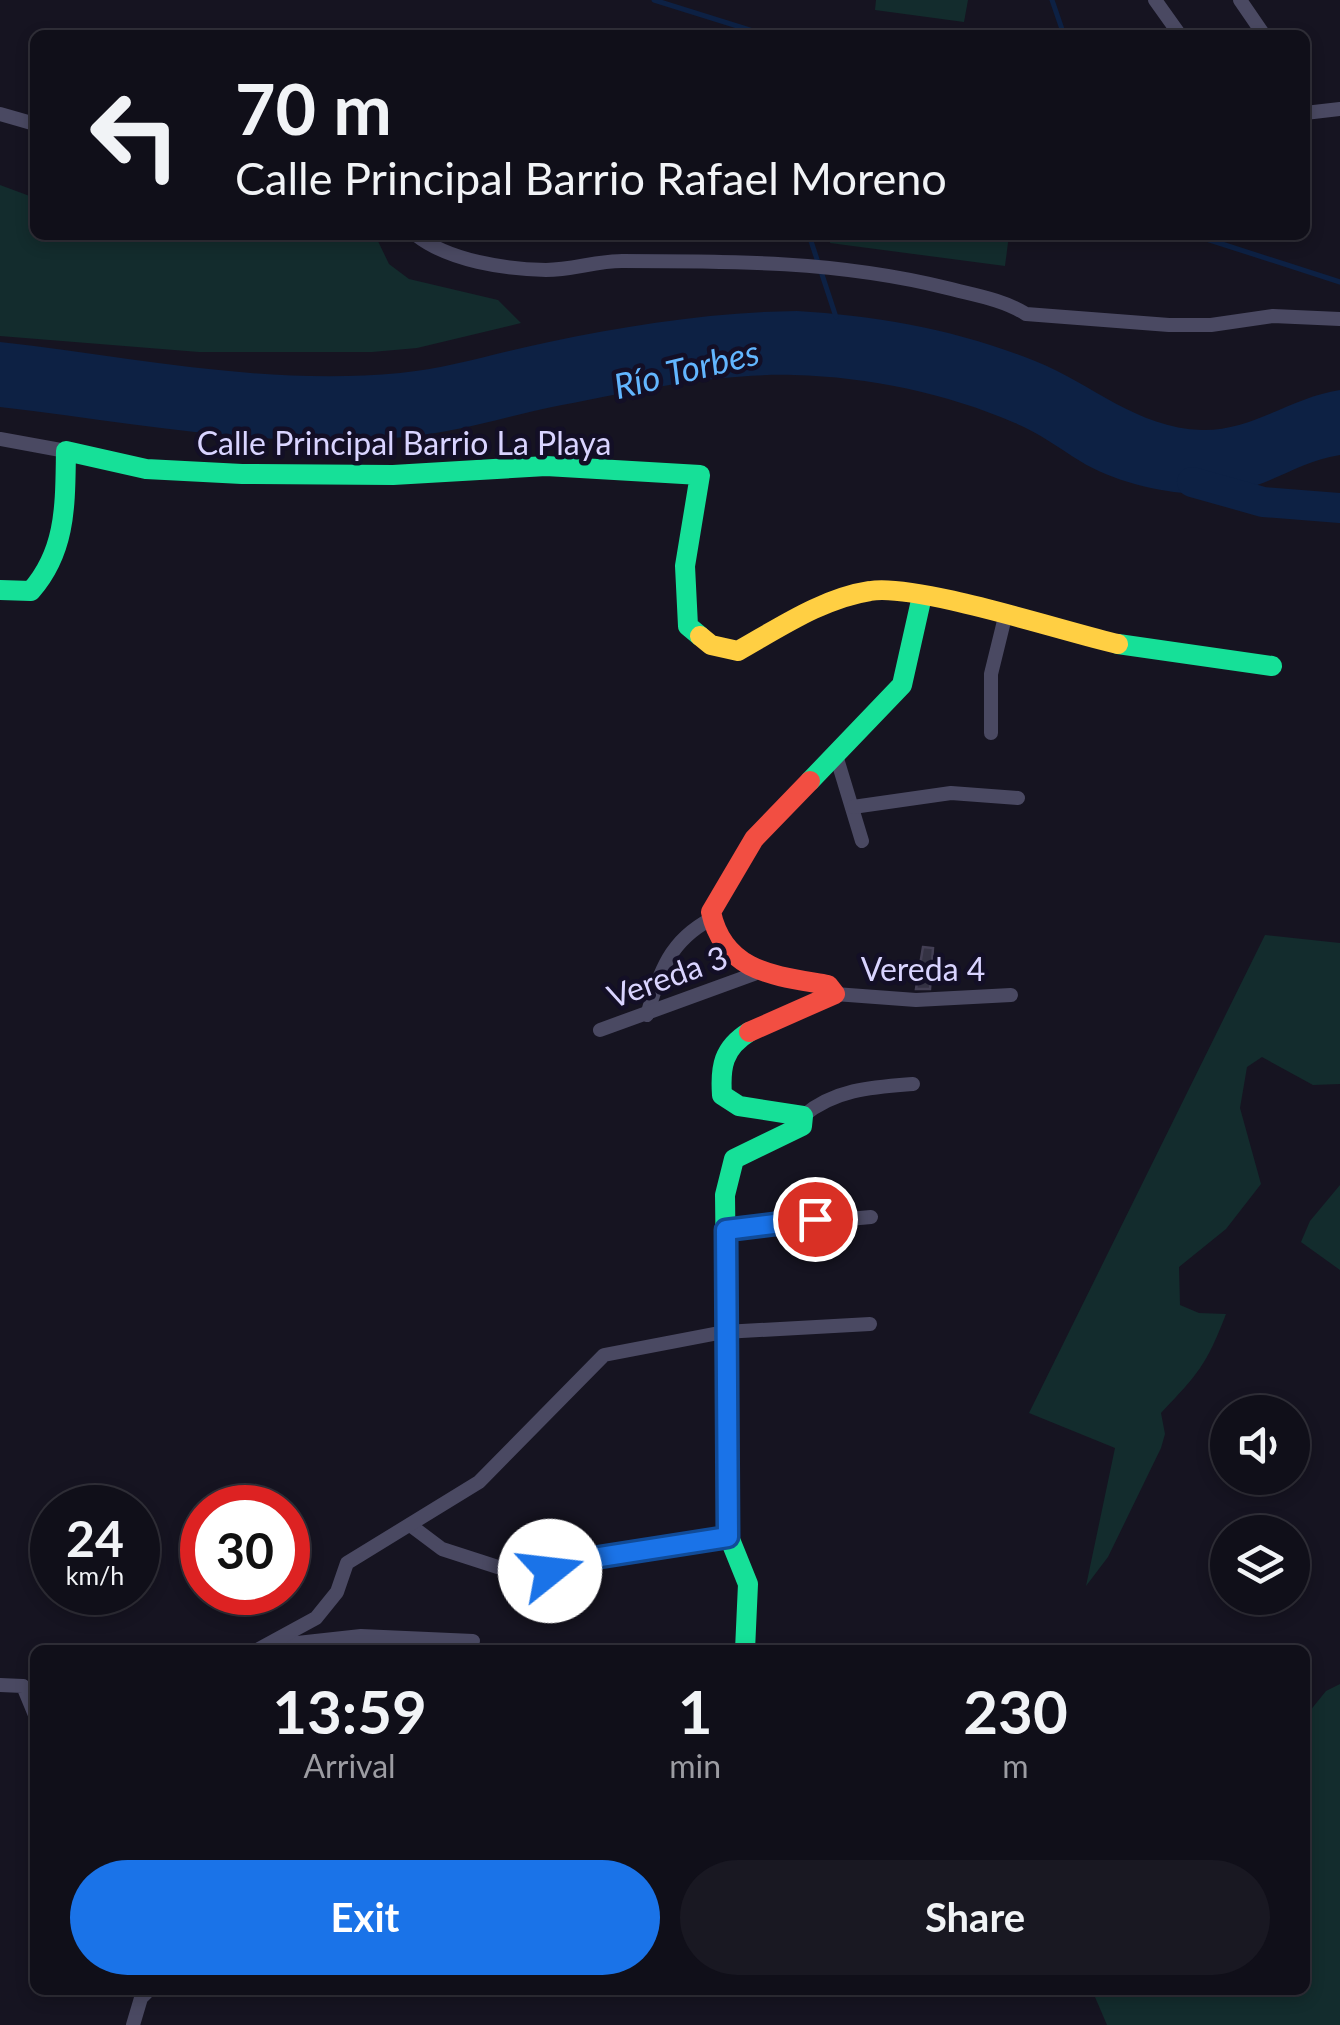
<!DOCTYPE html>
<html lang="en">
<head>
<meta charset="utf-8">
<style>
  body { margin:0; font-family:Lato,sans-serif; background:#191822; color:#f1f3f6; height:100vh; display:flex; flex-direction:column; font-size:38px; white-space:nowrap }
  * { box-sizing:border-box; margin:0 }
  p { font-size:32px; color:#9c9ca2 }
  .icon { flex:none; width:55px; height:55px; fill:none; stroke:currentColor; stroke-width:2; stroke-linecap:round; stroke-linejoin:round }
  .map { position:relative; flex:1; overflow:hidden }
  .sheet { position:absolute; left:30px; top:1645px; width:1280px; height:350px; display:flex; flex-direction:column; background:#100f19; border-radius:15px; box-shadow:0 5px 15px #0003,0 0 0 2px #302f38 }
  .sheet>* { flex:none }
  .top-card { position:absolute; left:30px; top:30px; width:1280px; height:210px; border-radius:15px; box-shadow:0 5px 15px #0003,0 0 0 2px #302f38; background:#100f19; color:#f1f3f6; overflow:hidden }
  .controls { position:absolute; left:1210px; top:1395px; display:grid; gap:20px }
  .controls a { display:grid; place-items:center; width:100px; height:100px; border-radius:50%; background:#100f19; box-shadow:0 5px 15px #0003,0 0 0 2px #302f38; font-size:50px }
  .speed { position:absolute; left:30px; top:1485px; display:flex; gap:20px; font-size:50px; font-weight:700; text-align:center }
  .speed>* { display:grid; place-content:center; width:130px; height:130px; border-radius:50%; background:#100f19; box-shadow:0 5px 15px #0003,0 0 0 2px #302f38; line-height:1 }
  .speed small { font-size:25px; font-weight:400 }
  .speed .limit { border:15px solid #d22; background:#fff; color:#111 }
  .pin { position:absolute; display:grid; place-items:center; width:85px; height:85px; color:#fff; margin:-42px; border:5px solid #fff; border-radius:50%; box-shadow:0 2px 10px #0007 }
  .me { position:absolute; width:110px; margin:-55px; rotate:74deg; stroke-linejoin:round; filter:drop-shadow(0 0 8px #0008) }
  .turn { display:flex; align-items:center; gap:35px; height:210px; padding:0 40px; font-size:45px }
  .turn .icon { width:130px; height:130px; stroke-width:2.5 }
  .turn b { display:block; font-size:70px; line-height:85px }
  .eta { display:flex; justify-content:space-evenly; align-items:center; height:170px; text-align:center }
  .eta b { font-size:60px; font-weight:700; line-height:70px }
  .cta { display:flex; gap:20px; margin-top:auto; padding:20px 40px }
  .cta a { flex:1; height:115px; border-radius:60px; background:#1a73e8; color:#fff; font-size:40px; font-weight:700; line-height:115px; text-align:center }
  .cta a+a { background:#191822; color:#f1f3f6 }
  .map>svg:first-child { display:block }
  .green { fill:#132c2d }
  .water { fill:#0d2144 }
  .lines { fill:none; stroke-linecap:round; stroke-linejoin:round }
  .stream { stroke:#0d2144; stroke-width:5 }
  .river { stroke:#0d2144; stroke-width:30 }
  .building { fill:#343243; stroke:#433f54; stroke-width:2.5 }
  .street { stroke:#4a4962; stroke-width:14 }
  .fast { stroke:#16e098; stroke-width:20 }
  .slow { stroke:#ffcf43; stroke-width:20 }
  .jam { stroke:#f24e42; stroke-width:20 }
  .route-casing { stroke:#114b97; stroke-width:25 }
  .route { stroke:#1a73e8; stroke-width:18 }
  .labels { text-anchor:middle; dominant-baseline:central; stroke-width:9; stroke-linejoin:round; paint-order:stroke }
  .street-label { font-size:32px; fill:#d9d4ff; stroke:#130f26 }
  .water-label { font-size:35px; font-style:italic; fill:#62b6ff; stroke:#130f26 }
</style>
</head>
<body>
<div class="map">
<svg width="1340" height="2025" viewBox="0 0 1340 2025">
  <rect width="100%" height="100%" fill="#161421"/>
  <g class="green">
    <path d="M876,0H968L964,22L875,10Z"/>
    <path d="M0,185L35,198V235H375L389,264L409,279L498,300L521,323L417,348L372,352H199L0,336Z"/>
    <path d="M831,235H1009L1005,266L830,243Z"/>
    <path d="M1265,935L1340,943V1084L1313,1085L1262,1057L1247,1067L1240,1108L1261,1184L1226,1229L1179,1267L1180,1305L1199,1313L1226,1314C1206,1366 1198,1374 1161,1413L1165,1434L1161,1448L1108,1557L1086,1586L1115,1448L1029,1413Z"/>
    <path d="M1340,1185V1270L1301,1242L1310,1221Z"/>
    <path d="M1340,1684V2025H1107L1092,1990H1305V1717L1326,1691Z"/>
  </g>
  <path class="water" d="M797,311C879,316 958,330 1035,361C1093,384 1136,428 1202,430C1252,431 1292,397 1340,390V455C1286,464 1262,497 1196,494C1158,492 1112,481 1080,461C1059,448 1038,432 1015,423C946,393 869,377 794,375C718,373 637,390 562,405C510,415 460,432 406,437C263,450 140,423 0,407V342C134,357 264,386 400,373C451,368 499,352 549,342C630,325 714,312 797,311Z"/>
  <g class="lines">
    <g class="stream">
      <path d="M654,0L766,35"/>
      <path d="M1052,0L1064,35"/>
      <path d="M809,235L836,317"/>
      <path d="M1194,235L1340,282"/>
    </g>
    <path class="river" d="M1192,482L1263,502L1340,508"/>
  </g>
  <path class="building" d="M923,947L933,948L930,989H916Z"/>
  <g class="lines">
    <g class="street">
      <path d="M1155,0L1180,35"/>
      <path d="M1240,0L1264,35"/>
      <path d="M1305,113L1340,109"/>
      <path d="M0,114L35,124"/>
      <path d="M416,235C449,261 505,269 546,270C572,270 596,261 622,261C732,261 839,261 947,288C974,295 1002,299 1026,314L1169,325H1211L1273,316L1340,319"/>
      <path d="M0,439L66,451"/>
      <path d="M991,733V674L1005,617"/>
      <path d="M835,752L862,841"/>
      <path d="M853,807L951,793L1018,798"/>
      <path d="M835,994L916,1000L1011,995"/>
      <path d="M647,1015C660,972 669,941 711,919"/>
      <path d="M600,1030L754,974"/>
      <path d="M803,1116C835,1089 873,1087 913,1084"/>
      <path d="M726,1230L871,1217"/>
      <path d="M410,1525L442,1549L507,1570L550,1571L600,1557L729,1537"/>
      <path d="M270,1646L361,1636L473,1641"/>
      <path d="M257,1650L316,1618L337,1592L347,1563L479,1482L604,1355L724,1332L870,1324"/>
      <path d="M0,1685L23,1686L35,1715"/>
      <path d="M133,2025L141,1998L149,1990"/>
    </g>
    <g class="fast">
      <path d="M0,590L31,591C67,550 65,503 66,451L146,469L242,474L393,475L546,466L700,475L685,566L688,626L700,636"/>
      <path d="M1118,644L1272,666"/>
      <path d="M810,781L902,685L922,596"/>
      <path d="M745,1650L748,1584L729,1537L725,1195L734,1159L802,1126L803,1116L739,1106L722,1095C720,1067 723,1048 749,1032"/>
    </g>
    <path class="slow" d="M700,636L711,645L738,651C779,628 823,598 870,591C916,583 1065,632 1118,644"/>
    <path class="jam" d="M749,1032L835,994L828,985C777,976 724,973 711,912L754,839L810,781"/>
  </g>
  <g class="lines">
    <defs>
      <path id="route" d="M550,1571L600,1557L728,1537L726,1230L815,1219"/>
    </defs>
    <use href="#route" class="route-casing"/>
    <use href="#route" class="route"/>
  </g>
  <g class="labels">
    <g class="street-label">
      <text x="404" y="442">Calle Principal Barrio La Playa</text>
      <text x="923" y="968">Vereda 4</text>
      <text transform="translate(667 976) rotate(-20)">Vereda 3</text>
    </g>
    <g class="water-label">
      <text transform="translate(686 368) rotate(-14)">Río Torbes</text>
    </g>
  </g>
</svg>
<div class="controls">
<a><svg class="icon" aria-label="sound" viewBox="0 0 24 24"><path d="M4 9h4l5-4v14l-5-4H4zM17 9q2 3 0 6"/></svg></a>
<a><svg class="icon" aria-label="layers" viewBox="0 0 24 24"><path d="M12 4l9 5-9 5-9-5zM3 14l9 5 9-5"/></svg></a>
</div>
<div class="speed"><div>24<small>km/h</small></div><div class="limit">30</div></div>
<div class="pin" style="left:815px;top:1219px;background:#d93025"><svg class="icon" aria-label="arrive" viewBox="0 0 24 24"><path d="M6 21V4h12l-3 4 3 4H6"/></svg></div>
<svg class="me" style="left:550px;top:1571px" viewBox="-20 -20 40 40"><circle r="19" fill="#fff"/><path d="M0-13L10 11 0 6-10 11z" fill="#1a73e8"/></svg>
<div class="top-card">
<div class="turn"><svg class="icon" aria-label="left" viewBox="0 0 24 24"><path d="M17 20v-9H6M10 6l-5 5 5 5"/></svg><div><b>70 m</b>Calle Principal Barrio Rafael Moreno</div></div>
</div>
<section class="sheet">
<div class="eta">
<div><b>13:59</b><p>Arrival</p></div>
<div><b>1</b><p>min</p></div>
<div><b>230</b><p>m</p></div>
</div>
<div class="cta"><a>Exit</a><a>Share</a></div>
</section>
</div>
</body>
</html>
